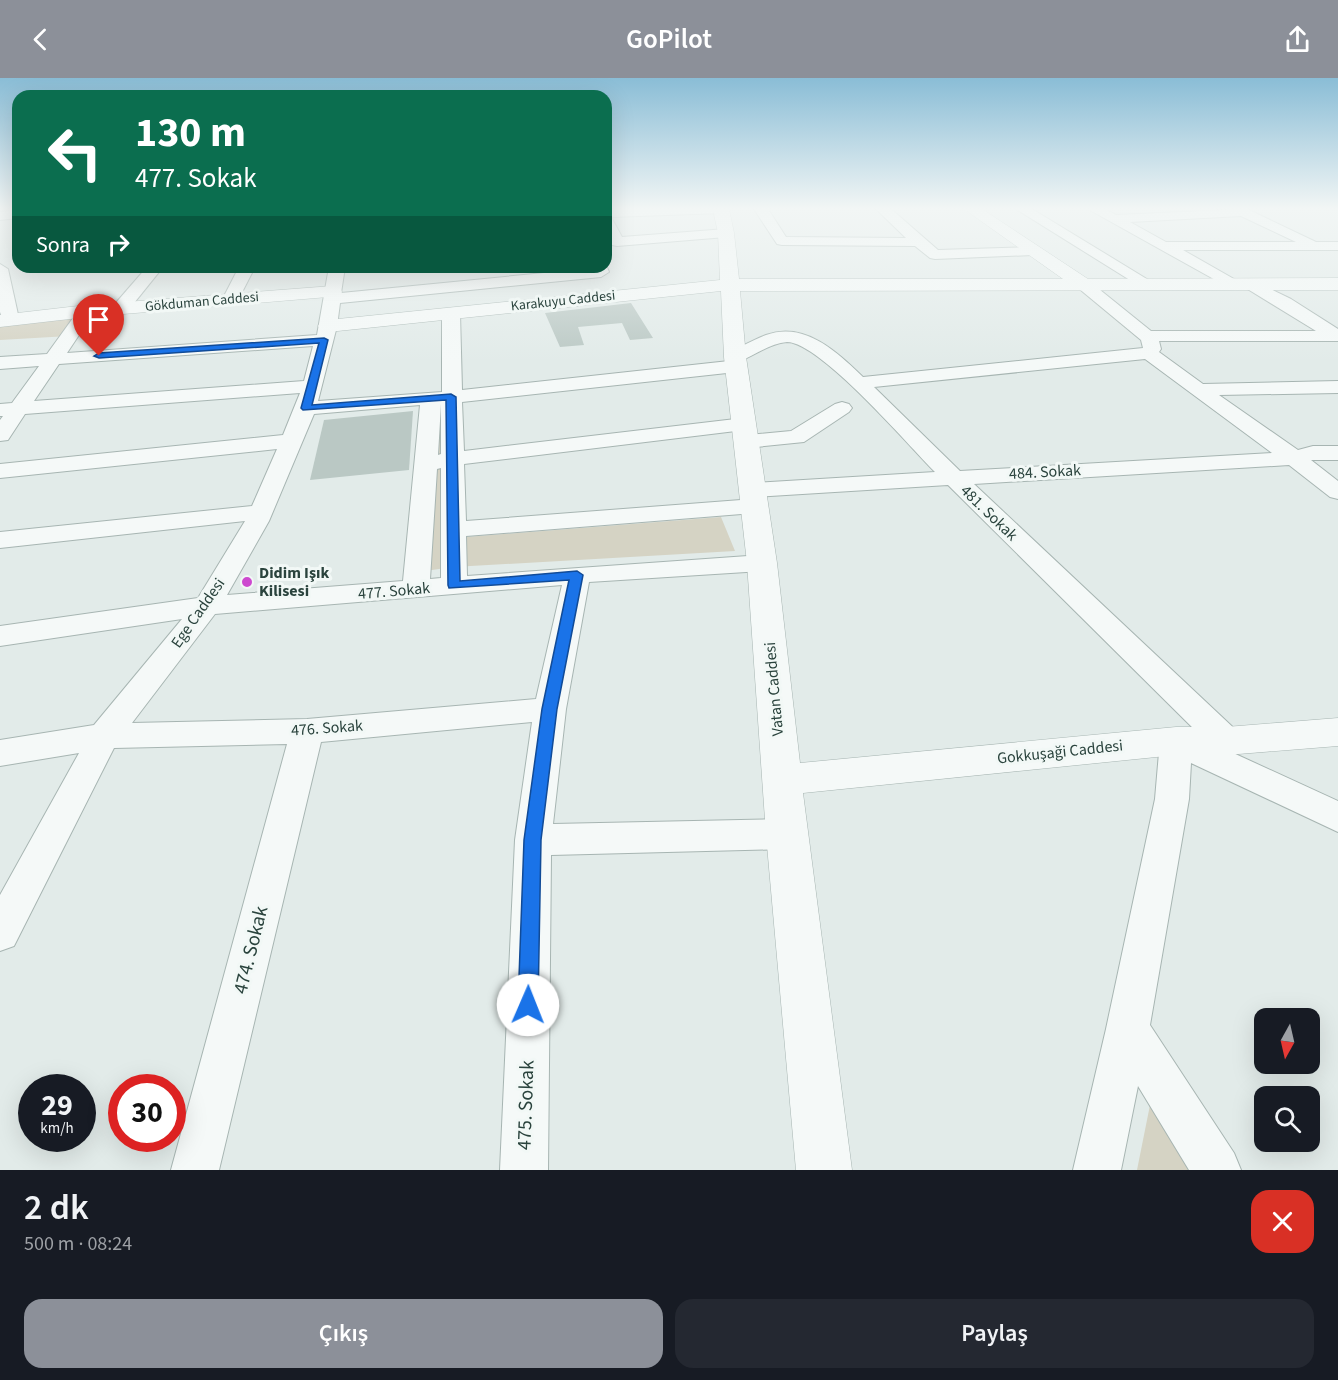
<!DOCTYPE html>
<html lang="tr">
<head>
<meta charset="utf-8">
<style>
  body { margin:0; font-family:"Source Sans 3",sans-serif; background:#242831; color:#f1f3f6; height:100vh; display:flex; flex-direction:column; font-size:22px; white-space:nowrap }
  * { box-sizing:border-box; margin:0 }
  p { font-size:20px; color:#9ea1a6 }
  .icon { flex:none; width:33px; height:33px; fill:none; stroke:currentColor; stroke-width:2; stroke-linecap:round; stroke-linejoin:round }
  .map { position:relative; height:1092px; overflow:hidden }
  .sheet { display:flex; flex-direction:column; background:#171b24; flex:1 }
  .sheet>* { flex:none }
  .hud { position:absolute; left:12px; top:12px; width:600px; height:183px; border-radius:18px; box-shadow:0 6px 24px #0002; background:#0b6e4f; color:#fff; overflow:hidden }
  .needle { width:39px; rotate:188deg }
  .controls { position:absolute; left:1254px; top:930px; display:grid; gap:12px }
  .controls a { display:grid; place-items:center; width:66px; height:66px; border-radius:12px; background:#171b24; box-shadow:0 6px 24px #0002; font-size:30px }
  .speed { position:absolute; left:18px; top:996px; display:flex; gap:12px; font-size:30px; font-weight:700; text-align:center }
  .speed>* { display:grid; place-content:center; width:78px; height:78px; border-radius:50%; background:#171b24; box-shadow:0 6px 24px #0002; line-height:1 }
  .speed small { font-size:15px; font-weight:400 }
  .speed .limit { border:9px solid #d22; background:#fff; color:#111 }
  .pin { position:absolute; display:grid; place-items:center; width:51px; height:51px; color:#fff; margin:-62px -26px; border-radius:50% 50% 50% 0; rotate:-45deg; box-shadow:0 0 6px #0007 }
  .pin .icon { rotate:45deg }
  .me { position:absolute; width:66px; margin:-33px; rotate:1deg; stroke-linejoin:round; filter:drop-shadow(0 0 4px #0008) }
  .turn { display:flex; align-items:center; gap:21px; height:126px; padding:0 24px; font-size:27px }
  .turn .icon { width:78px; height:78px; stroke-width:2.5 }
  .turn b { display:block; font-size:42px; line-height:51px }
  .then { display:flex; align-items:center; height:57px; padding:0 24px; background:#0003; gap:12px; font-size:22px }
  .round { display:grid; place-items:center; flex:none; width:63px; height:63px; border-radius:18px; background:#242831 }
  .overview { display:flex; align-items:center; justify-content:space-between; height:102px; padding:0 24px }
  h1 { font-size:36px; font-weight:600; line-height:45px }
  .action { display:flex; gap:12px; margin-top:auto; padding:12px 24px }
  .action a { flex:1; height:69px; border-radius:18px; background:#8c9099; color:#fff; font-size:24px; font-weight:600; line-height:69px; text-align:center }
  .action a+a { background:#242831; color:#f1f3f6 }
  header { display:flex; justify-content:space-between; align-items:center; height:78px; padding:0 24px; background:#8c9099; color:#fff; font-size:27px; font-weight:600 }
  .map>svg:first-child { display:block }
  .green { fill:#d5d3c4 }
  .building { fill:#bac8c4 }
  .lines { fill:none; stroke-linecap:round; stroke-linejoin:round }
  .minor-casing { stroke:#a7b5b2; stroke-width:2 }
  .tertiary-casing { stroke:#a7b5b2; stroke-width:1 }
  .minor { fill:#f5f9f8; fill-rule:evenodd }
  .tertiary { fill:#f5f9f8; fill-rule:evenodd }
  .route { fill:#1a73e8; stroke:#114b97; stroke-width:1.5 }
  .poi-dot { fill:#cd49cf; stroke:#f2f8f6; stroke-width:2 }
  .labels { text-anchor:middle; dominant-baseline:central; stroke-width:6; stroke-linejoin:round; paint-order:stroke }
  .far-street-label { font-size:14px; fill:#2a433d; stroke:#f2f8f6 }
  .street-label { font-size:16px; fill:#2a433d; stroke:#f2f8f6 }
  .poi-label { font-size:16px; font-weight:bold; fill:#2a433d; stroke:#f2f8f6; text-anchor:start }
  .near-street-label { font-size:20px; fill:#2a433d; stroke:#f2f8f6 }
</style>
</head>
<body>
<header><svg class="icon" aria-label="back" viewBox="0 0 24 24"><path d="M15 5l-7 7 7 7"/></svg>GoPilot<svg class="icon" aria-label="share" viewBox="0 0 24 24"><path d="M12 15V3M7 8l5-5 5 5M5 13v7h14v-7"/></svg></header>
<div class="map">
<svg width="1338" height="1092" viewBox="0 0 1338 1092">
  <rect width="100%" height="100%" fill="#e2ebe9"/>
  <g class="green">
    <path d="M87,233L69,258L0,262V242Z"/>
    <path d="M451,319L453,460L721,439L735,473L453,489L418,494L431,320Z"/>
    <path d="M1150,1027L1169,1033L1203,1092H1137Z"/>
  </g>
  <g class="building">
    <path d="M631,225L653,260L630,262L622,245L578,249L584,267L560,269L545,235Z"/>
    <path d="M413,333L409,392L310,402L324,342Z"/>
  </g>
  <g class="lines">
    <defs>
      <g id="minor">
        <path d="M606,131H729L722,135L611,139L622,159L726,151L733,155L726,159L617,168L612,167L606,156Z"/>
        <path d="M754,131H768L786,159L906,160L876,131H891L938,172L1033,169L1040,173L1033,177L935,181L930,180L915,168L782,167L777,166Z"/>
        <path d="M1016,131H1032L1155,206L1147,211L1141,209Z"/>
        <path d="M1088,131H1105L1116,137L1247,131L1316,164H1338V172H1183L1241,205L1248,201L1254,203L1291,221L1338,251V263H1159L1161,271L1159,274L1203,306L1338,303V315L1219,317L1298,372L1313,368H1338V382H1311L1338,403V421L1330,419L1289,387L974,406L1238,654L1242,663L1238,672L1231,674L1338,723V754L1191,685L1189,721L1150,947L1234,1075L1241,1092H1189L1138,1008L1121,1092H1073L1106,951L1155,721L1160,663L1164,654L1176,651L1205,662L948,407L752,419L744,417L740,412L744,407L752,405L935,394C909,368 820,264 787,264C771,265 755,277 740,283L746,288L743,292L736,294L462,324L464,373L744,340L751,342L755,346L751,350L744,352L464,386L466,443L754,421L763,423L766,428L763,433L754,435L466,458L467,498L762,477L771,479L775,485L771,491L762,493L589,504L566,631L553,746L787,741L800,745L805,756L800,767L787,771L551,777L548,1092H500L515,762L532,644L321,664L219,1092H171L287,666L114,670L14,868L0,873V817L79,675L0,688V662L94,647L182,541L0,568V548L198,520L245,443L0,470V454L252,428L277,371L0,400V386L283,357L300,315L25,336L8,362L0,363V342L3,338H0V326L12,325L39,288L0,291V279L47,276L81,229H93L95,233L67,275L317,257L329,189H345L341,215L606,189V187L609,194L601,199L340,225L337,248L318,323L442,314V235L445,231H457L460,235L462,312L729,283L726,279L728,275C741,269 753,262 766,257C805,243 837,274 863,299L1143,270L1141,262L1077,209L1075,206L1083,201L1089,203L1151,253H1316L1241,207L1234,211L1228,209ZM1241,138L1296,164H1166L1130,144ZM313,268L304,303L34,323L59,286ZM1145,281L1272,375L960,393L874,309ZM441,326V376L438,377ZM420,327L403,503L227,517L269,443L314,336ZM441,390V500L430,501L437,391ZM562,507L536,621L307,641L132,645L215,536Z"/>
        <path d="M18,132V140L0,142V134Z"/>
        <path d="M0,186L8,191L19,241L16,245H4L0,234Z"/>
        <path d="M147,189H163L126,235H114L112,231L114,227Z"/>
        <path d="M239,189H255L236,226H224L222,222Z"/>
        <path d="M842,324L849,326L852,330L849,334L804,364L746,370L738,368L735,363L738,358L791,353L835,326Z"/>
      </g>
      <g id="tertiary">
        <path d="M713,131H729L734,155L739,201H1063L964,131H982L1088,201L1338,200V212L740,213L746,279L777,485L800,685L1176,649H1226L1338,640V668L1226,677H1176L803,715L852,1092H796L766,756L747,485L724,279L721,213L328,254L321,252L318,248L321,244L328,242L720,202L718,155Z"/>
        <path d="M333,208L340,210L342,214L340,218L87,239L0,249V237L87,227Z"/>
      </g>
    </defs>
    <use href="#minor" class="minor-casing"/>
    <use href="#tertiary" class="tertiary-casing"/>
    <use href="#minor" class="minor"/>
    <use href="#tertiary" class="tertiary"/>
  </g>
  <linearGradient id="sky" x2="0" y2="1"><stop stop-color="#8abdd6"/><stop offset="0.46" stop-color="#f2f6f5"/><stop offset="1" stop-color="#f2f6f5" stop-opacity="0"/></linearGradient>
  <rect width="1338" height="284" fill="url(#sky)"/>
  <path class="route" d="M324,260L328,262L312,327L451,316L456,319L460,503L577,493L583,497L557,631L541,762L538,927L535,934L528,937L521,934L518,927L524,762L542,631L569,502L449,510L448,507L446,322L303,332L301,330L319,265L99,280L94,278L99,275Z"/>
  <circle class="poi-dot" cx="247" cy="504" r="6"/>
  <g class="labels">
    <g class="far-street-label">
      <text transform="translate(563 223) rotate(-6)">Karakuyu Caddesi</text>
      <text transform="translate(202 224) rotate(-5)">Gökduman Caddesi</text>
    </g>
    <g class="street-label">
      <text transform="translate(1045 394) rotate(-3)">484. Sokak</text>
      <text transform="translate(989 435) rotate(44)">481. Sokak</text>
      <text transform="translate(394 513) rotate(-5)">477. Sokak</text>
      <text transform="translate(198 535) rotate(-55)">Ege Caddesi</text>
      <text transform="translate(774 611) rotate(-95)">Vatan Caddesi</text>
      <text transform="translate(327 650) rotate(-4)">476. Sokak</text>
      <text transform="translate(1060 674) rotate(-6)">Gokkuşaği Caddesi</text>
    </g>
    <g class="poi-label">
      <text x="259" y="495">Didim Işık<tspan x="259" dy="18">Kilisesi</tspan></text>
    </g>
    <g class="near-street-label">
      <text transform="translate(251 872) rotate(-76)">474. Sokak</text>
      <text transform="translate(526 1027) rotate(-88)">475. Sokak</text>
    </g>
  </g>
</svg>
<div class="controls">
<a><svg class="needle" viewBox="-14 -14 28 28"><path d="M0-13l5 13h-10z" fill="#e53935"/><path d="M0 13l5-13h-10z" fill="#9ea1a6"/></svg></a>
<a><svg class="icon" aria-label="search" viewBox="0 0 24 24"><circle cx="10" cy="10" r="6"/><path d="M15 15l6 6"/></svg></a>
</div>
<div class="speed"><div>29<small>km/h</small></div><div class="limit">30</div></div>
<div class="pin" style="left:99px;top:278px;background:#d93025"><svg class="icon" aria-label="arrive" viewBox="0 0 24 24"><path d="M6 21V4h12l-3 4 3 4H6"/></svg></div>
<svg class="me" style="left:528px;top:927px" viewBox="-20 -20 40 40"><circle r="19" fill="#fff"/><path d="M0-13L10 11 0 6-10 11z" fill="#1a73e8"/></svg>
<div class="hud">
<div class="turn"><svg class="icon" aria-label="left" viewBox="0 0 24 24"><path d="M17 20v-9H6M10 6l-5 5 5 5"/></svg><div><b>130 m</b>477. Sokak</div></div>
<div class="then">Sonra<svg class="icon" aria-label="right" viewBox="0 0 24 24"><path d="M7 20v-9h11M14 6l5 5-5 5"/></svg></div>
</div>
</div>
<section class="sheet">
<div class="overview"><div><h1>2 dk</h1><p>500 m · 08:24</p></div><a class="round" style="background:#d93025;color:#fff"><svg class="icon" aria-label="close" viewBox="0 0 24 24"><path d="M6 6l12 12M18 6L6 18"/></svg></a></div>
<div class="action"><a>Çıkış</a><a>Paylaş</a></div>
</section>
</body>
</html>
